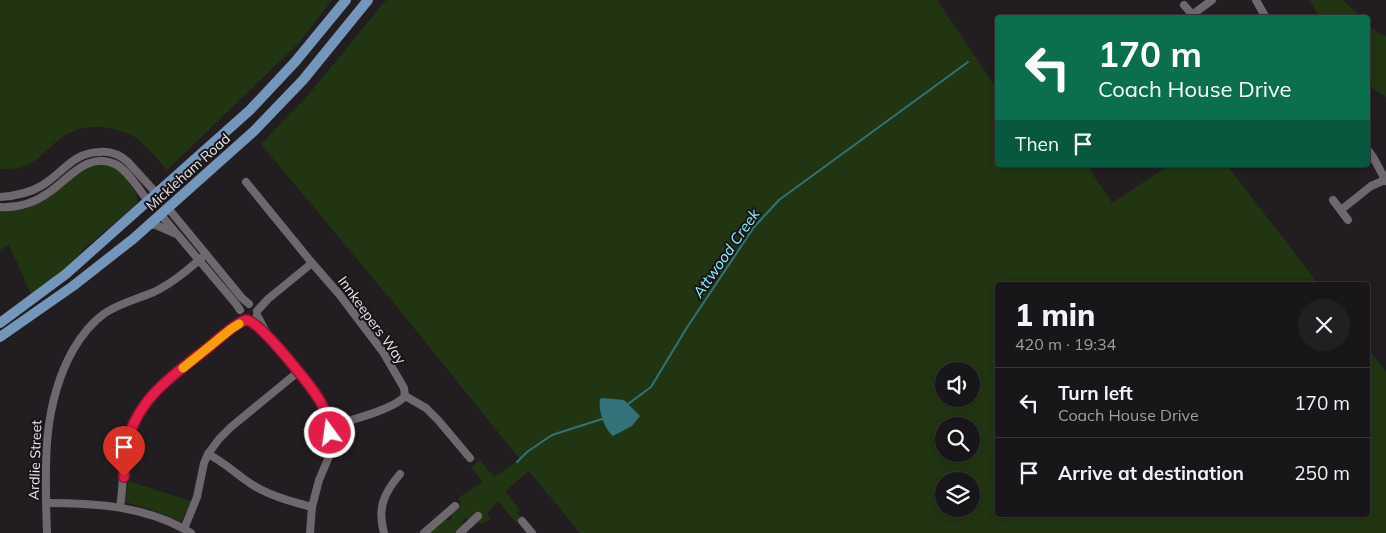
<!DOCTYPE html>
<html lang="en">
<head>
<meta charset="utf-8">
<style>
  body { margin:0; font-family:Mulish,sans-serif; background:#221f22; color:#f1f3f6; height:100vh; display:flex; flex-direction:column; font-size:19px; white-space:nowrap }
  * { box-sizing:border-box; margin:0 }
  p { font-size:16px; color:#9f9fa2 }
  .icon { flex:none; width:28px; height:28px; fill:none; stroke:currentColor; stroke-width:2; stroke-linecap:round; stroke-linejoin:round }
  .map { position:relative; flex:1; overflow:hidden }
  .sheet { position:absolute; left:995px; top:282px; width:375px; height:235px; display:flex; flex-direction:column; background:#191619; border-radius:5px; box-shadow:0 2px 8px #0003,0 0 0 1px #373538 }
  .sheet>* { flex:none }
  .top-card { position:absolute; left:995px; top:15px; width:375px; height:152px; border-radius:5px; box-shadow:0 2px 8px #0003,0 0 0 1px #373538; background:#0b6e4f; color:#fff; overflow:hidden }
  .controls { position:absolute; left:935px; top:362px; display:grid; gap:10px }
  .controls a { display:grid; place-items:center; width:45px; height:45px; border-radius:50%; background:#191619; box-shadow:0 2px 8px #0003,0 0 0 1px #373538; font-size:25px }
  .pin { position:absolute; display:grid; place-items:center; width:42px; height:42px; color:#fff; margin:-51px -21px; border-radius:50% 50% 50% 0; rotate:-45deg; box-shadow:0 0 5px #0007 }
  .pin .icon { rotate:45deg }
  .me { position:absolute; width:55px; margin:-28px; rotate:346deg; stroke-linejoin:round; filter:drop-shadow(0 0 4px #0008) }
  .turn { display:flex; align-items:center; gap:18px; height:105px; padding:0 20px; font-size:22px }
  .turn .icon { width:65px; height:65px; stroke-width:2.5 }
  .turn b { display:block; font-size:35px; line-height:42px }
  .then { display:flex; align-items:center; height:48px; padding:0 20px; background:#0003; gap:10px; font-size:19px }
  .round { display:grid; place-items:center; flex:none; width:52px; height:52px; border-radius:26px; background:#221f22 }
  .overview { display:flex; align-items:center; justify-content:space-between; height:85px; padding:0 20px }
  h1 { font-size:30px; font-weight:800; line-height:38px }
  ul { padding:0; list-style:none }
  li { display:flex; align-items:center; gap:15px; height:70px; padding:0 20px; border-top:1px solid #373538 }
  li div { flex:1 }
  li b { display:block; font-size:19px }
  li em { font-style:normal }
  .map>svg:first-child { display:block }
  .green { fill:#213512; fill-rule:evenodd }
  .water { fill:#327278 }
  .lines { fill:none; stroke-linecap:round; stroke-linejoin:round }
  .stream { stroke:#327278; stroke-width:2 }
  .minor { stroke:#6e686e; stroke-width:8 }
  .major { stroke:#7496bb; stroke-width:10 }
  .route-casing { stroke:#92132f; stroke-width:12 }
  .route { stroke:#e11d48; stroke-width:9 }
  .slow { stroke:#f59e0b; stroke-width:9 }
  .labels { text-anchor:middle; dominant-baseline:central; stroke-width:4; stroke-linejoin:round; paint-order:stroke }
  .street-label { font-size:14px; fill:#eae7ea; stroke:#181418 }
  .water-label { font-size:15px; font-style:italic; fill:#8bf1f9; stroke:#181418 }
</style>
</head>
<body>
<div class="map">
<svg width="1386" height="533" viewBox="0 0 1386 533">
  <rect width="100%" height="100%" fill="#211d21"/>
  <g class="green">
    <path d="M0,0H332L298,44L167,170C157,159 147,146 135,137C128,133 121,131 113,129C90,124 75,127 56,142C46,150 36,163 23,167C16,169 7,169 0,169Z"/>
    <path d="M386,0H937L997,89L998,165H1087L1112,203L1170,165H1227L1319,285H998V515H1368V348L1386,372V533H580L529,471L505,491L520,510L517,513L521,517L516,523L498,501L487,513L491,518L483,524L477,523L478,517L468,519L465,518L463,520L464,525L457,533H426L443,519L449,521L451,519L450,513L457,508L461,502L458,498L483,482L471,467L480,460L494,477L520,459L392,301L261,144L309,94ZM944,371H971V399H944ZM944,426H971V454H944ZM944,481H971V509H944Z"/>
    <path d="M1310,0H1343L1361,17H1319Z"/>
    <path d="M1368,24L1377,32L1386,36V97L1374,90L1368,81Z"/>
    <path d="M106,164L115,167L122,172L137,195V202L132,208L85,248L65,270L31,294L9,245L0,250V210C47,219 67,166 106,164Z"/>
    <path d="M128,481L191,501L181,522L149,509L125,502Z"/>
  </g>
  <path class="water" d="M603,398L624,400L640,416L632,426L613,436C604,429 598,410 600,399Z"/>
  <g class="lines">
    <g class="stream">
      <path d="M628,404L651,387L686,329L754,227L779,200L968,62"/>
      <path d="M517,462L527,452L552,435L605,418"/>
    </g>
    <g class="minor">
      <path d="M1256,0L1266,18"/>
      <path d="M1184,5L1195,18"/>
      <path d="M1192,15L1212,0"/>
      <path d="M1368,150L1373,157L1386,181"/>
      <path d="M246,182L312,263L339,294L383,352L404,388L405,396"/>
      <path d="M0,197C14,196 28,194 41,186C62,174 73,152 100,152C111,151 120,155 128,162L157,194"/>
      <path d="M1333,200L1348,220"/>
      <path d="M0,207C17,208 34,203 48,193C68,180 87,151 115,164C127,169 140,191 148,201"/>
      <path d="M168,208L242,298L249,304"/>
      <path d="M1341,210L1371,186L1385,180"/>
      <path d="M161,215L236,304L240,310"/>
      <path d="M149,225H156L174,233"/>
      <path d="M257,311L268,299L312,263"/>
      <path d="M257,315L266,332"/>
      <path d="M250,321L267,334L316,395L325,412L329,426L330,447L328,459L319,480L312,507L310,533"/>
      <path d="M405,396L426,408L438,420L470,458"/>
      <path d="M329,426C346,422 395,409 405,396"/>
      <path d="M208,454C226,463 239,477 256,487C274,497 293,502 312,507"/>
      <path d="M46,503C96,503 147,506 191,533"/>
      <path d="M120,507C124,483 122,458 129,434C140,399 169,379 196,357C212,344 228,331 246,320"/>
      <path d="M522,521L532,533"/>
      <path d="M184,529L197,497L204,463L208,454L219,439L231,427L298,372"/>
      <path d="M47,533C45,471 41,407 73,350C81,336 91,323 105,313C120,303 137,299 154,292C173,283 190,268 206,254"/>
      <path d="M384,533C377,508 384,493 400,474"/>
      <path d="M424,533L455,506"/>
      <path d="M460,533L478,516"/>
    </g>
    <g class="major">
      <path d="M0,323L66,274L250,110L295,62L346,0"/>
      <path d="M0,337L73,286L133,239L254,131L303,80L368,0"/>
    </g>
  </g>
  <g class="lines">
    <defs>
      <path id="route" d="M124,477C124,467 124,456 126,447C136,399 173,375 209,347C217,340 237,322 246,320C258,318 313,389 320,401C326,411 329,422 330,433"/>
    </defs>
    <use href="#route" class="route-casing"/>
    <use href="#route" class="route"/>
    <path class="slow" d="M183,368L231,329L239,324"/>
  </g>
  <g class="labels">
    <g class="street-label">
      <text transform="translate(188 172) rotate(-42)">Mickleham Road</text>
      <text transform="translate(372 320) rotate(54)">Innkeepers Way</text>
      <text transform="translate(35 460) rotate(-88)">Ardlie Street</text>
    </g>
    <g class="water-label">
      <text transform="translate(726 253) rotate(-55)">Attwood Creek</text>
    </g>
  </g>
</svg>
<div class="controls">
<a><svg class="icon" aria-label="sound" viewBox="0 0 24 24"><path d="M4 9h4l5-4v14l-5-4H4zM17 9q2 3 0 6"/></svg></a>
<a><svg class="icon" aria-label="search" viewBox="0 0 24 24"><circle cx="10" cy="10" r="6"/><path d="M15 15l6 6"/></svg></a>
<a><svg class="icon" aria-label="layers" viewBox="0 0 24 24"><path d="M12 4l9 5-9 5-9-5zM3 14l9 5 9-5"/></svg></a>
</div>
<div class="pin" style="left:124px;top:477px;background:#d93025"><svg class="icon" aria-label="arrive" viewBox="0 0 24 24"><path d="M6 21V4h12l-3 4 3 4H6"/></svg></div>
<svg class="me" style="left:330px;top:433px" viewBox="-20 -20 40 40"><circle r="17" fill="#e11d48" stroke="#fff" stroke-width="3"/><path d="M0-11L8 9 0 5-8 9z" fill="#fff"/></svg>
<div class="top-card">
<div class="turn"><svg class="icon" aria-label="left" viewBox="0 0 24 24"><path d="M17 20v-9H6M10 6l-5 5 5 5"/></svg><div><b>170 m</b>Coach House Drive</div></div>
<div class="then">Then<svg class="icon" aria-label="arrive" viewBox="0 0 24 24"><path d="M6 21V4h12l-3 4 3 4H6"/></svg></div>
</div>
<section class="sheet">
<div class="overview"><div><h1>1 min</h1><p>420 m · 19:34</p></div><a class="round"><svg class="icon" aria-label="close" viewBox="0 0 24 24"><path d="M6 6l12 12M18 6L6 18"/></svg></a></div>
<ul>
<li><svg class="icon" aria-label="left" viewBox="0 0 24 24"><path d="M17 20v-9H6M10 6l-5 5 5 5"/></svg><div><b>Turn left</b><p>Coach House Drive</p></div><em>170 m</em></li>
<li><svg class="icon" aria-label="arrive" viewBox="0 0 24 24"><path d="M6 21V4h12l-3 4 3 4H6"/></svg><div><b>Arrive at destination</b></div><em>250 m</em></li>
</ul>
</section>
</div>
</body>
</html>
